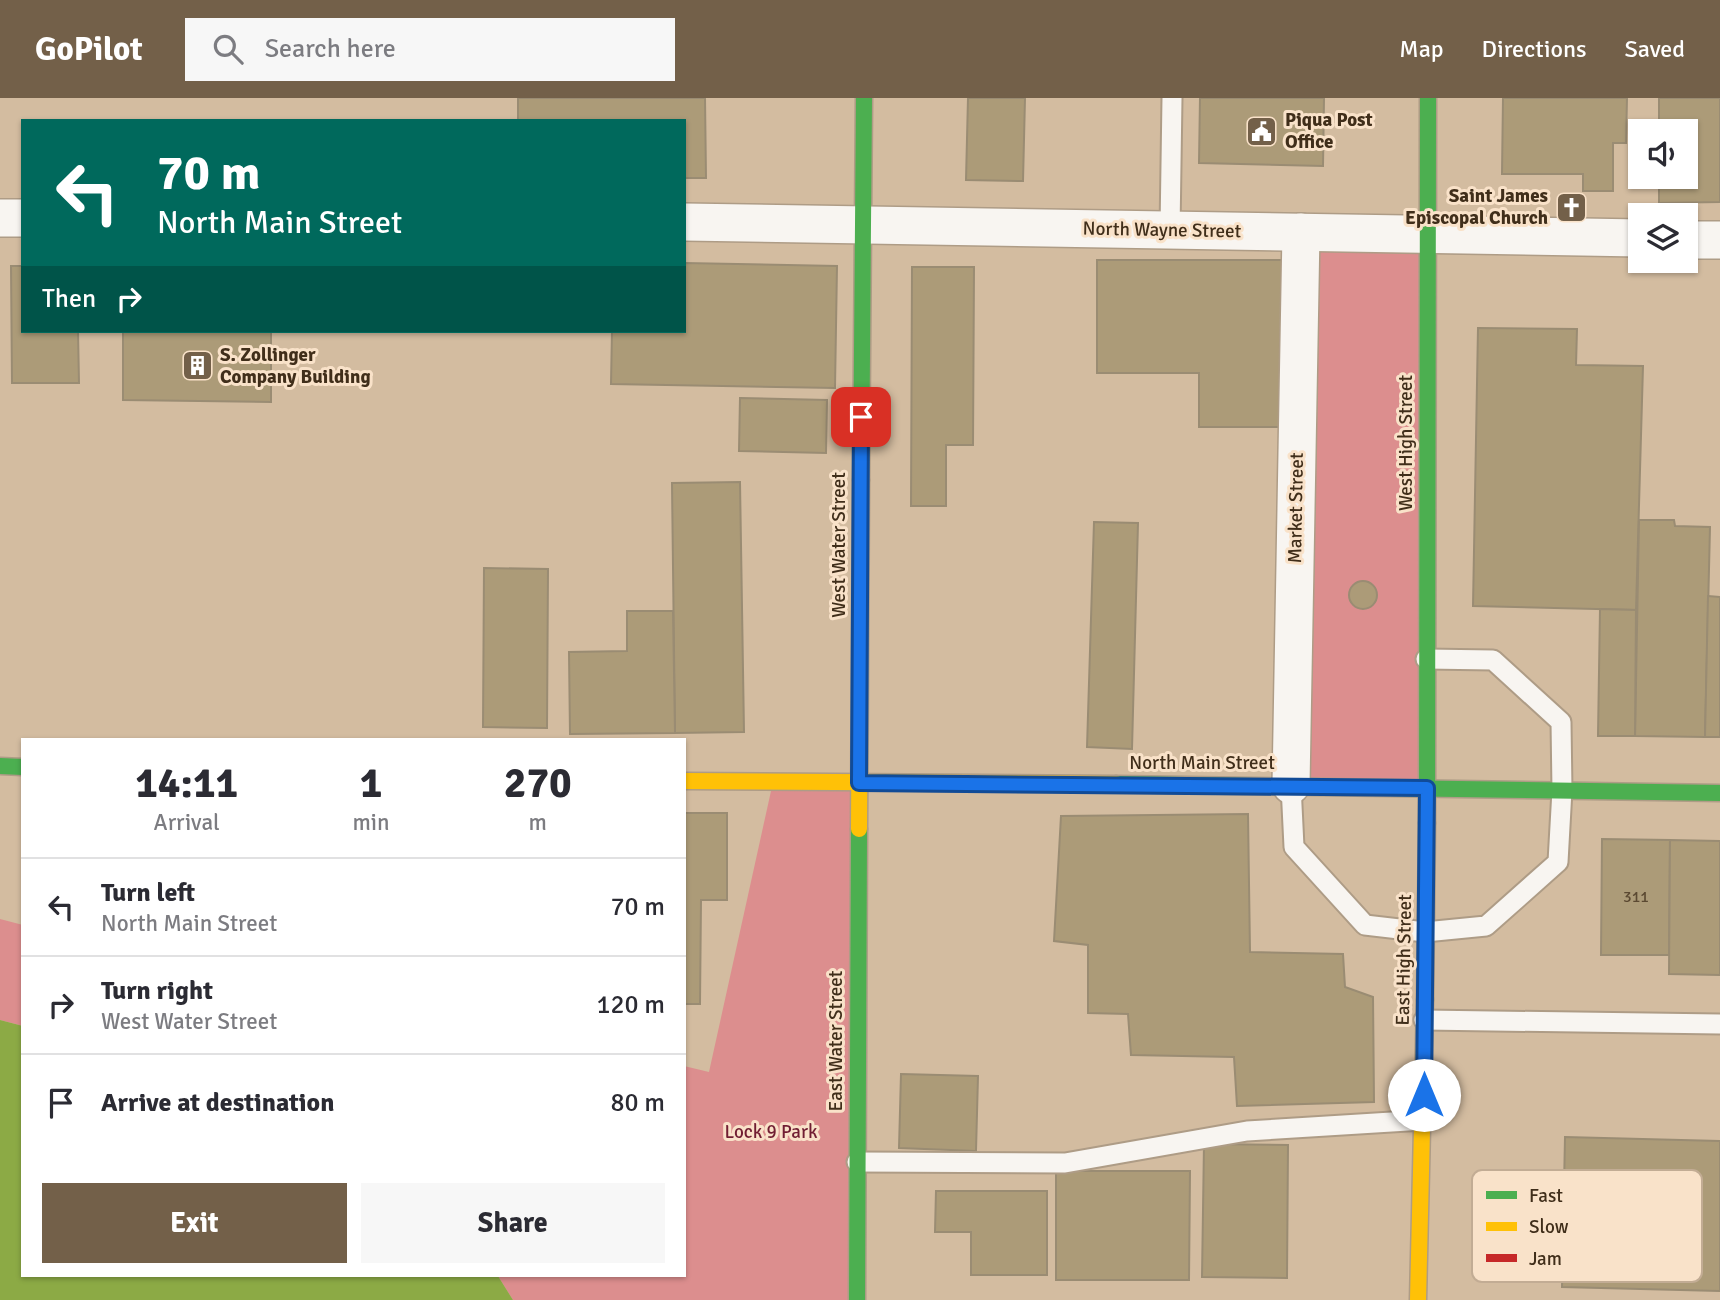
<!DOCTYPE html>
<html lang="en">
<head>
<meta charset="utf-8">
<style>
  body { margin:0; font-family:Signika,sans-serif; background:#f7f7f7; color:#2b2b33; height:100vh; display:flex; flex-direction:column; font-size:26px; white-space:nowrap }
  * { box-sizing:border-box; margin:0 }
  p { font-size:23px; color:#7c7c81 }
  .icon { flex:none; width:38px; height:38px; fill:none; stroke:currentColor; stroke-width:2; stroke-linecap:round; stroke-linejoin:round }
  .map { position:relative; flex:1; overflow:hidden }
  .sheet { position:absolute; left:21px; top:640px; width:665px; height:539px; display:flex; flex-direction:column; background:#fff; border-radius:0px; box-shadow:0 2px 5px #0004 }
  .sheet>* { flex:none }
  .banner { position:absolute; left:21px; top:21px; width:665px; height:214px; border-radius:0px; box-shadow:0 2px 5px #0004; background:#00695c; color:#fff; overflow:hidden }
  .buttons { position:absolute; left:1628px; top:21px; display:grid; gap:14px }
  .buttons a { display:grid; place-items:center; width:70px; height:70px; border-radius:0px; background:#fff; box-shadow:0 2px 5px #0004; font-size:35px }
  .pin { position:absolute; display:grid; place-items:center; width:60px; height:60px; color:#fff; margin:-30px; border-radius:14px; box-shadow:0 4px 10px #0006 }
  .me { position:absolute; width:77px; margin:-38px; rotate:0deg; stroke-linejoin:round; filter:drop-shadow(0 0 5px #0008) }
  .turn { display:flex; align-items:center; gap:24px; height:147px; padding:0 21px; font-size:32px }
  .turn .icon { width:91px; height:91px; stroke-width:2.5 }
  .turn b { display:block; font-size:49px; line-height:60px }
  .then { display:flex; align-items:center; height:66px; padding:0 21px; background:#0003; gap:14px; font-size:26px }
  .eta { display:flex; justify-content:space-evenly; align-items:center; height:119px; text-align:center }
  .eta b { font-size:42px; font-weight:800; line-height:49px }
  .action { display:flex; gap:14px; margin-top:auto; padding:14px 21px }
  .action a { flex:1; height:80px; border-radius:0px; background:#736049; color:#fff; font-size:28px; font-weight:800; line-height:80px; text-align:center }
  .action a+a { background:#f7f7f7; color:#2b2b33 }
  ul { padding:0; list-style:none }
  li { display:flex; align-items:center; gap:21px; height:98px; padding:0 21px; border-top:2px solid #e1e1e2 }
  li div { flex:1 }
  li b { display:block; font-size:26px }
  li em { font-style:normal }
  header { display:flex; align-items:center; gap:42px; box-sizing:border-box; height:98px; padding:0 35px; background:#736049; color:#fff }
  header strong { font-size:33px }
  nav { display:flex; gap:38px; margin-inline-start:auto; font-size:24px }
  .search { width:490px; height:63px; background:#f7f7f7; display:flex; align-items:center; gap:18px; box-sizing:border-box; padding:0 24px; border-radius:0px; color:#7c7c81; font-size:26px }
  .map>svg:first-child { display:block }
  .green { fill:#dc8e8e }
  .water { fill:#8caa45 }
  .building { fill:#ac9b78; stroke:#9a8c73; stroke-width:2 }
  .lines { fill:none; stroke-linecap:round; stroke-linejoin:round }
  .lane-casing { stroke:#ae9c86; stroke-width:23 }
  .street-casing { stroke:#ae9c86; stroke-width:40 }
  .fast-casing { stroke:#ae9c86; stroke-width:19 }
  .slow-casing { stroke:#ae9c86; stroke-width:19 }
  .jam-casing { stroke:#ae9c86; stroke-width:19 }
  .lane { stroke:#f8f5f1; stroke-width:19 }
  .street { stroke:#f8f5f1; stroke-width:37 }
  .fast { stroke:#4caf50; stroke-width:16 }
  .slow { stroke:#ffc107; stroke-width:16 }
  .jam { stroke:#c62828; stroke-width:16 }
  .route-casing { stroke:#114b97; stroke-width:18 }
  .route { stroke:#1a73e8; stroke-width:12 }
  .labels { text-anchor:middle; dominant-baseline:central; stroke-width:6; stroke-linejoin:round; paint-order:stroke }
  .number-label { font-size:16px; fill:#5b4932 }
  .poi-label { font-size:19px; font-weight:bold; fill:#402e1a; stroke:#f9e2c9; text-anchor:start }
  .street-label { font-size:19px; fill:#402e1a; stroke:#f9e2c9 }
  .park-label { font-size:19px; fill:#711e33; stroke:#f9e2c9 }
  .key { fill:#f9e2c9; stroke:#c2ac94; stroke-width:2 }
  .key-label { font-size:19px; fill:#402e1a }
</style>
</head>
<body>
<header>
<strong>GoPilot</strong>
<div class="search"><svg class="icon" aria-label="search" viewBox="0 0 24 24"><circle cx="10" cy="10" r="6"/><path d="M15 15l6 6"/></svg>Search here</div>
<nav><a>Map</a><a>Directions</a><a>Saved</a></nav>
</header>
<div class="map">
<svg width="1720" height="1202" viewBox="0 0 1720 1202">
  <rect width="100%" height="100%" fill="#d3bca0"/>
  <g class="green">
    <path d="M1301,134L1429,137L1427,690L1291,687Z"/>
    <path d="M773,684L859,685L857,1202H513L498,1178H684V968L709,974Z"/>
    <path d="M0,821L23,827V928L0,922Z"/>
  </g>
  <path class="water" d="M0,922L23,928V1178H498L513,1202H0Z"/>
  <g class="building">
    <path d="M518,0H705L706,80H684V23H518Z"/>
    <path d="M968,0H1025L1023,83L966,82Z"/>
    <path d="M1200,0H1324L1323,68L1199,65Z"/>
    <path d="M1503,0H1627L1626,45H1613V93H1583V76H1502Z"/>
    <path d="M1659,0H1720V104L1659,105V79H1685V33H1659Z"/>
    <path d="M1097,162H1283V329H1199V275H1097Z"/>
    <path d="M684,165L837,168L835,290L611,286L612,233H684Z"/>
    <path d="M11,168H23V233H78L79,285H12Z"/>
    <path d="M912,169H974L973,347H946V408H911Z"/>
    <path d="M1478,230L1577,231L1576,267L1643,268L1636,512L1473,508Z"/>
    <path d="M123,233H271V304L123,302Z"/>
    <path d="M740,300L827,302L826,355L739,353Z"/>
    <path d="M740,384L744,634L675,635L672,385Z"/>
    <path d="M1639,422H1674L1675,428L1710,429L1705,639L1635,638Z"/>
    <path d="M1094,424L1138,425L1132,651L1087,649Z"/>
    <path d="M484,470L548,471L547,630L483,629Z"/>
    <circle cx="1363" cy="497" r="14"/>
    <path d="M1708,498L1720,499V639H1705Z"/>
    <path d="M1600,511L1636,512L1635,638H1598Z"/>
    <path d="M627,513H673L675,635L570,636L569,554L627,553Z"/>
    <path d="M684,715H727V802H701L700,906H684Z"/>
    <path d="M1248,716L1250,854L1343,856L1345,889L1373,899L1374,1004L1237,1008L1234,959L1131,957L1128,916L1088,915V847L1054,843L1061,718Z"/>
    <path d="M1602,741L1670,742L1669,857H1601Z"/>
    <path d="M1670,742L1720,743V877L1669,876Z"/>
    <path d="M901,976L978,978L976,1053L899,1050Z"/>
    <path d="M1565,1039L1720,1043V1193L1562,1189Z"/>
    <path d="M1204,1046L1288,1047L1287,1180L1202,1179Z"/>
    <path d="M1056,1073H1190L1189,1182H1056Z"/>
    <path d="M936,1093H1047V1177H971V1134H935Z"/>
  </g>
  <g class="lines">
    <defs>
      <g id="lane">
        <path d="M1170,132L1172,0"/>
        <path d="M1291,687L1294,749L1365,827L1425,834L1486,828L1558,764L1562,692L1561,624L1493,562L1426,561"/>
        <path d="M1424,922L1720,926"/>
        <path d="M857,1064L1065,1065L1247,1033L1424,1022"/>
      </g>
      <g id="street">
        <path d="M0,120H23"/>
        <path d="M684,124L1640,140"/>
        <path d="M1685,142H1720"/>
        <path d="M1291,687L1301,134"/>
      </g>
      <g id="fast">
        <path d="M861,382L864,0"/>
        <path d="M0,668L23,669"/>
        <path d="M1116,686L1720,695"/>
        <path d="M1427,725L1428,0"/>
        <path d="M857,1202L859,731"/>
      </g>
      <g id="slow">
        <path d="M684,683L1116,686"/>
        <path d="M859,731L861,382"/>
        <path d="M1418,1202L1425,902"/>
      </g>
      <path id="jam" d="M1425,902L1427,725"/>
    </defs>
    <use href="#lane" class="lane-casing"/>
    <use href="#street" class="street-casing"/>
    <use href="#fast" class="fast-casing"/>
    <use href="#slow" class="slow-casing"/>
    <use href="#jam" class="jam-casing"/>
    <use href="#lane" class="lane"/>
    <use href="#street" class="street"/>
    <use href="#fast" class="fast"/>
    <use href="#slow" class="slow"/>
    <use href="#jam" class="jam"/>
  </g>
  <g class="lines">
    <defs>
      <path id="route" d="M861,319L859,685L1427,690L1424,997"/>
    </defs>
    <use href="#route" class="route-casing"/>
    <use href="#route" class="route"/>
  </g>
  <defs>
    <symbol id="civic-square" viewBox="-11 -11 22 22"><rect x="-9" y="-9" width="18" height="18" rx="4" fill="#736049" stroke="#f9e2c9"/><path d="M-.6-6.5H3V-4.5H.6V-3L4-1V1h2V6H-6V1h2V-1L-.6-3ZM-1.2 2.5V6h2.4V2.5Z" fill="#fff"/></symbol>
    <symbol id="church-square" viewBox="-11 -11 22 22"><rect x="-9" y="-9" width="18" height="18" rx="4" fill="#736049" stroke="#f9e2c9"/><path d="M-1.2-6h2.4v3.5h3.3v2.4h-3.3V6h-2.4V-.1h-3.3v-2.4h3.3Z" fill="#fff"/></symbol>
    <symbol id="building-square" viewBox="-11 -11 22 22"><rect x="-9" y="-9" width="18" height="18" rx="4" fill="#736049" stroke="#f9e2c9"/><path d="M-4-6H4V6H1V3H-1V6H-4ZM-2.5-4.3h1.7v1.8h-1.7ZM.8-4.3h1.7v1.8H.8ZM-2.5-1h1.7V.8h-1.7ZM.8-1h1.7V.8H.8Z" fill="#fff"/></symbol>
  </defs>
  <g fill-rule="evenodd">
    <use href="#civic-square" x="1244" y="16" width="35" height="35"/>
    <use href="#church-square" x="1554" y="92" width="35" height="35"/>
    <use href="#building-square" x="180" y="250" width="35" height="35"/>
  </g>
  <g class="labels">
    <g class="number-label">
      <text x="1636" y="799">311</text>
    </g>
    <g class="poi-label">
      <text x="1285" y="22">Piqua Post<tspan x="1285" dy="22">Office</tspan></text>
      <text x="1548" y="98" text-anchor="end">Saint James<tspan x="1548" dy="22">Episcopal Church</tspan></text>
      <text x="220" y="257">S. Zollinger<tspan x="220" dy="22">Company Building</tspan></text>
    </g>
    <g class="street-label">
      <text transform="translate(1162 132) rotate(1)">North Wayne Street</text>
      <text transform="translate(1406 345) rotate(-90)">West High Street</text>
      <text transform="translate(1296 410) rotate(-89)">Market Street</text>
      <text transform="translate(839 447) rotate(-90)">West Water Street</text>
      <text x="1202" y="665">North Main Street</text>
      <text transform="translate(1404 862) rotate(-89)">East High Street</text>
      <text transform="translate(836 943) rotate(-90)">East Water Street</text>
    </g>
    <g class="park-label">
      <text x="771" y="1034">Lock 9 Park</text>
    </g>
  </g>
  <rect x="1472" y="1072" width="230" height="112" rx="10" class="key"/>
  <rect x="1486" y="1093" width="31" height="8" fill="#4caf50"/>
  <rect x="1486" y="1124" width="31" height="9" fill="#ffc107"/>
  <rect x="1486" y="1156" width="31" height="8" fill="#c62828"/>
  <g class="key-label">
    <text x="1529" y="1104">Fast</text>
    <text x="1529" y="1135">Slow</text>
    <text x="1529" y="1167">Jam</text>
  </g>
</svg>
<div class="buttons">
<a><svg class="icon" aria-label="sound" viewBox="0 0 24 24"><path d="M4 9h4l5-4v14l-5-4H4zM17 9q2 3 0 6"/></svg></a>
<a><svg class="icon" aria-label="layers" viewBox="0 0 24 24"><path d="M12 4l9 5-9 5-9-5zM3 14l9 5 9-5"/></svg></a>
</div>
<div class="pin" style="left:861px;top:319px;background:#d93025"><svg class="icon" aria-label="arrive" viewBox="0 0 24 24"><path d="M6 21V4h12l-3 4 3 4H6"/></svg></div>
<svg class="me" style="left:1424px;top:997px" viewBox="-20 -20 40 40"><circle r="19" fill="#fff"/><path d="M0-13L10 11 0 6-10 11z" fill="#1a73e8"/></svg>
<div class="banner">
<div class="turn"><svg class="icon" aria-label="left" viewBox="0 0 24 24"><path d="M17 20v-9H6M10 6l-5 5 5 5"/></svg><div><b>70 m</b>North Main Street</div></div>
<div class="then">Then<svg class="icon" aria-label="right" viewBox="0 0 24 24"><path d="M7 20v-9h11M14 6l5 5-5 5"/></svg></div>
</div>
<section class="sheet">
<div class="eta">
<div><b>14:11</b><p>Arrival</p></div>
<div><b>1</b><p>min</p></div>
<div><b>270</b><p>m</p></div>
</div>
<ul>
<li><svg class="icon" aria-label="left" viewBox="0 0 24 24"><path d="M17 20v-9H6M10 6l-5 5 5 5"/></svg><div><b>Turn left</b><p>North Main Street</p></div><em>70 m</em></li>
<li><svg class="icon" aria-label="right" viewBox="0 0 24 24"><path d="M7 20v-9h11M14 6l5 5-5 5"/></svg><div><b>Turn right</b><p>West Water Street</p></div><em>120 m</em></li>
<li><svg class="icon" aria-label="arrive" viewBox="0 0 24 24"><path d="M6 21V4h12l-3 4 3 4H6"/></svg><div><b>Arrive at destination</b></div><em>80 m</em></li>
</ul>
<div class="action"><a>Exit</a><a>Share</a></div>
</section>
</div>
</body>
</html>
